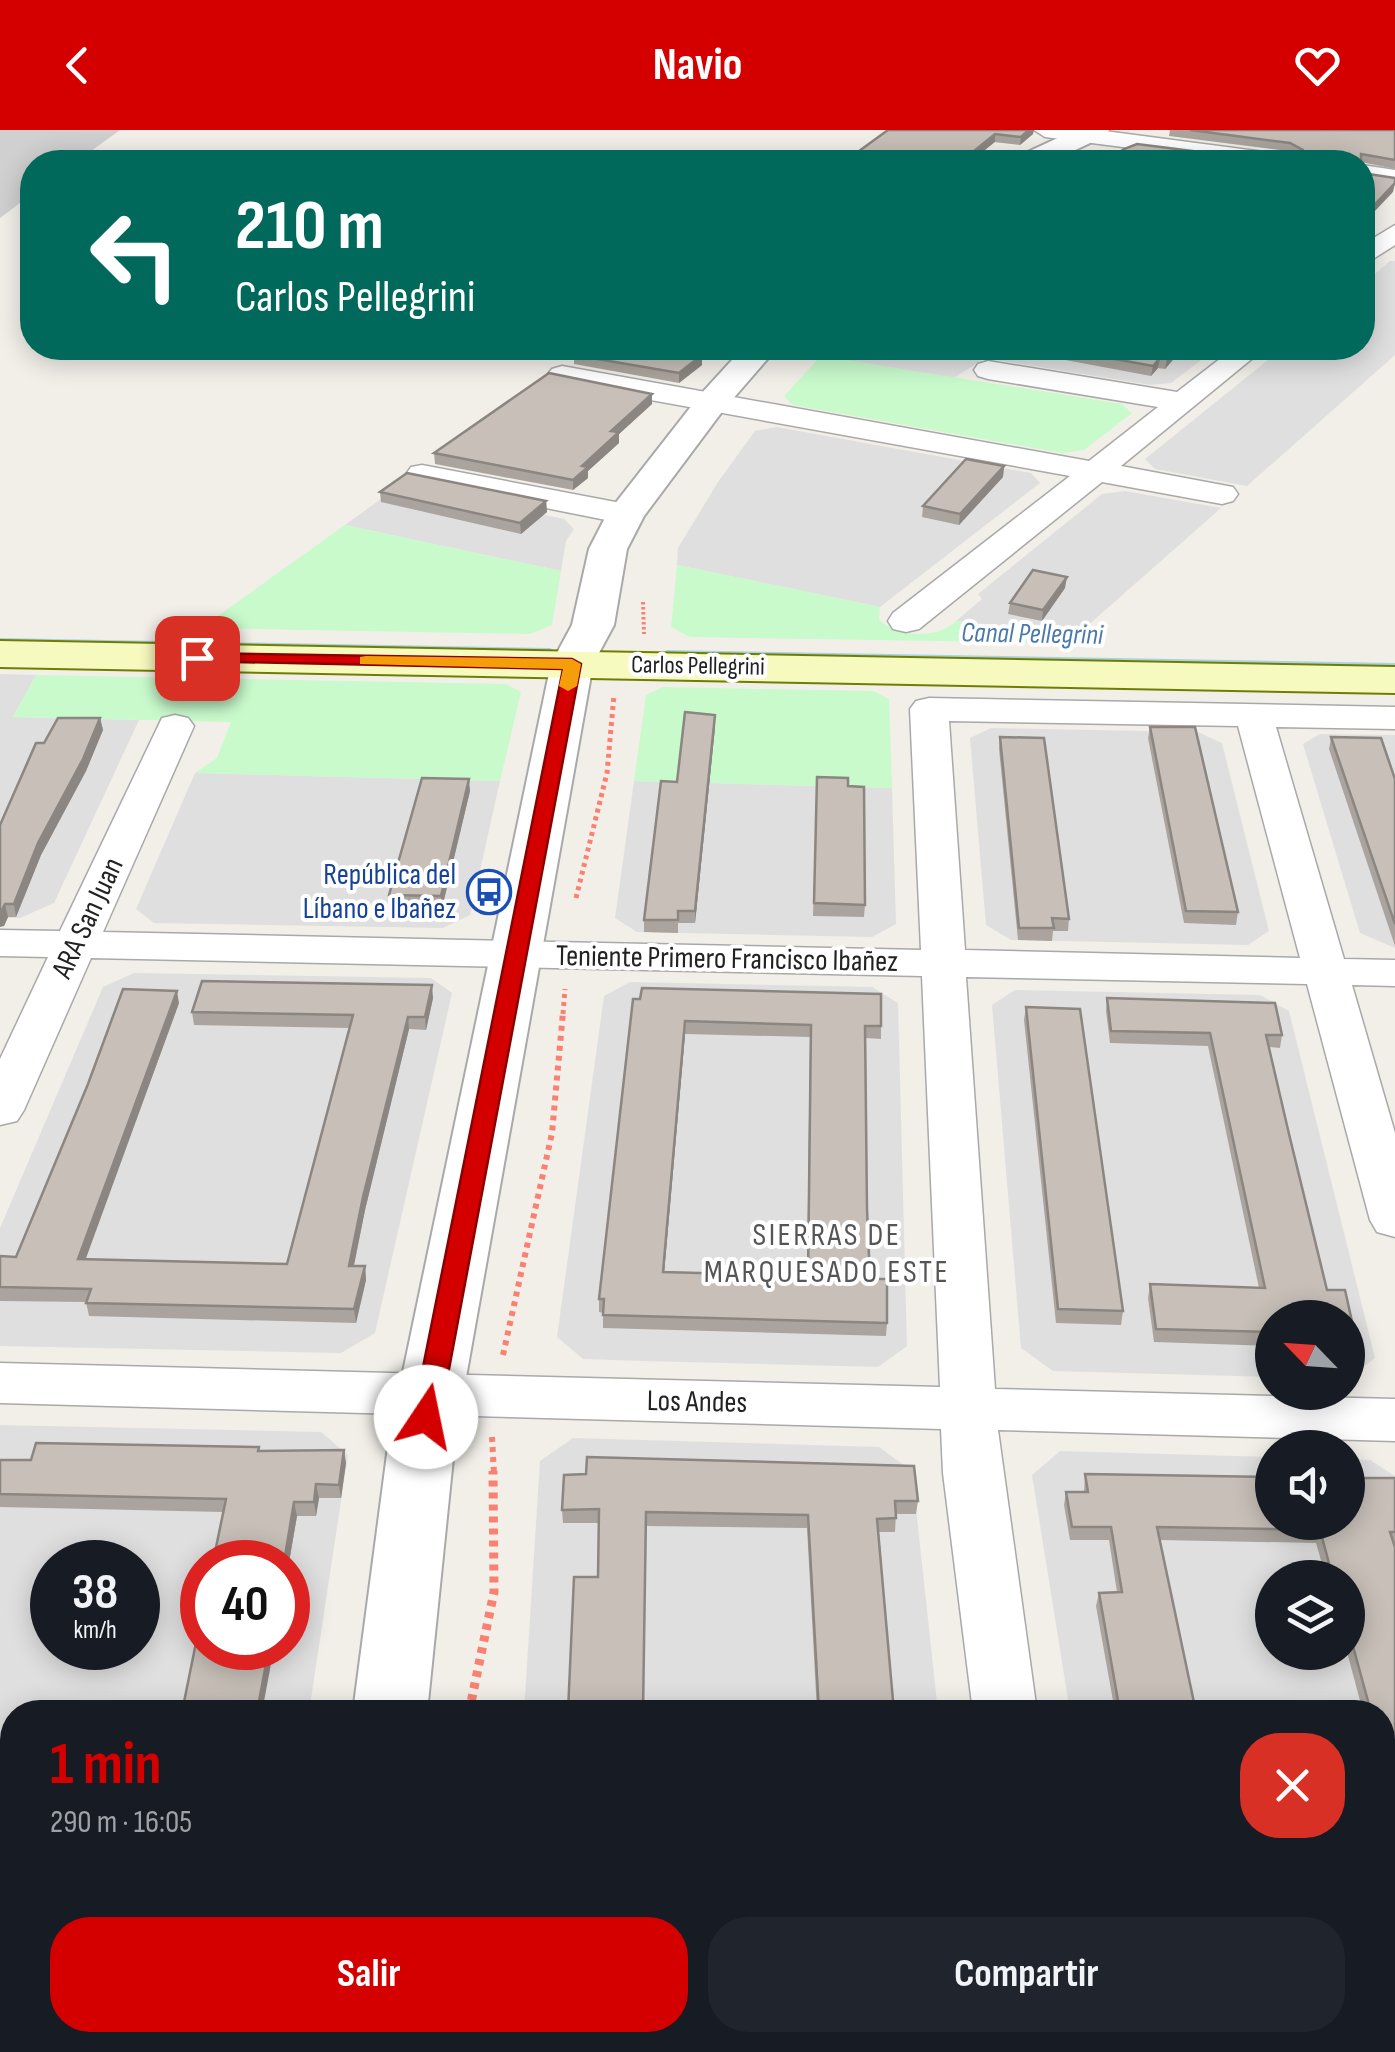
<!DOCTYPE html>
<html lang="es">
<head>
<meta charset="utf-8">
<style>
  body { margin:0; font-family:"Sofia Sans Condensed",sans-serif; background:#20242c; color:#f1f3f6; height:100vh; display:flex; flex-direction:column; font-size:38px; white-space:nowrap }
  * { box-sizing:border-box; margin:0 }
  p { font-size:32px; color:#9ea1a6 }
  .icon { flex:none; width:55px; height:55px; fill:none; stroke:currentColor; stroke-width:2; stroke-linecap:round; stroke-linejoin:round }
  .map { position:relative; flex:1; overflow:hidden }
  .sheet { position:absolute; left:0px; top:1570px; width:1395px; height:352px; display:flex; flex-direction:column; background:#171b24; border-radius:40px 40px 0 0; box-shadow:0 5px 25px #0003 }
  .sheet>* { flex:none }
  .hud { position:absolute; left:20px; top:20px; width:1355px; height:210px; border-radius:40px; box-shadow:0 5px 25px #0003; background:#00695c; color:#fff; overflow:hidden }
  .needle { width:65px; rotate:295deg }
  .tools { position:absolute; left:1255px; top:1170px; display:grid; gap:20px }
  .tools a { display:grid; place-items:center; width:110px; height:110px; border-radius:50%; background:#171b24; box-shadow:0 5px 25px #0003; font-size:50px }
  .speed { position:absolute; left:30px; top:1410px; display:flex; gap:20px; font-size:50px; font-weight:700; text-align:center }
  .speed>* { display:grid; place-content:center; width:130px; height:130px; border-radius:50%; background:#171b24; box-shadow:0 5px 25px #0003; line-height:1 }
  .speed small { font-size:25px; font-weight:400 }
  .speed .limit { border:15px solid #d22; background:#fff; color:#111 }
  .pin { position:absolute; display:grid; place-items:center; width:85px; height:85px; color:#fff; margin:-42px; border-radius:20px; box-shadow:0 5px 15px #0006 }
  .me { position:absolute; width:110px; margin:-55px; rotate:11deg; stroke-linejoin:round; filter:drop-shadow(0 0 8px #0008) }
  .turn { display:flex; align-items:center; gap:35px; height:210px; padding:0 50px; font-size:45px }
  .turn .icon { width:130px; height:130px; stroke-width:2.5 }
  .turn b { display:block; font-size:70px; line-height:85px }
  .round { display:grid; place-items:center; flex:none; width:105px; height:105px; border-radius:40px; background:#20242c }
  .overview { display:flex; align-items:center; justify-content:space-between; height:170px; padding:0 50px }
  h1 { font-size:60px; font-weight:700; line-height:75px; color:#d40000 }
  .button { display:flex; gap:20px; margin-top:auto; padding:20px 50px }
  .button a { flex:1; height:115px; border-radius:40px; background:#d40000; color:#fff; font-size:40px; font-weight:700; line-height:115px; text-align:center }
  .button a+a { background:#20242c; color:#f1f3f6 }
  header { display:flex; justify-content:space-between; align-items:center; height:130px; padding:0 50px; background:#d40000; color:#fff; font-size:45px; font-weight:700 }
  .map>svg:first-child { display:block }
  .residential { fill:#e0dfdf; fill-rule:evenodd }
  .religious { fill:#d0d0d0 }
  .park { fill:#c8facc }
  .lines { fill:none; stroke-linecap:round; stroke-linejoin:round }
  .stream { fill:#aad3df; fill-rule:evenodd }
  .minor-casing { stroke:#a9a9a9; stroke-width:3 }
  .tertiary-casing { stroke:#a9a9a9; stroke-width:4 }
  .secondary-casing { stroke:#707d05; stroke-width:4 }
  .path-far3 { stroke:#fa8072; stroke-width:4; stroke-dasharray:2.5 2.5; stroke-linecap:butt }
  .path-far2 { stroke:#fa8072; stroke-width:5; stroke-dasharray:4 4; stroke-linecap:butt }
  .path-far1 { stroke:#fa8072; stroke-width:6; stroke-dasharray:5 5; stroke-linecap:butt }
  .path { stroke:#fa8072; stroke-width:9; stroke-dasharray:6 6; stroke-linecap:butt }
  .minor { fill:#fff; fill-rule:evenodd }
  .tertiary { fill:#fff; fill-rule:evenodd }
  .secondary { fill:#f7fabf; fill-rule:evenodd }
  .wall { fill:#aba49e; fill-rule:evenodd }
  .shaded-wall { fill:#8b8681 }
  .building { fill:#c7bfb8; stroke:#8b8681; stroke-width:2.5; fill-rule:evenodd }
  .route { fill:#d40000; stroke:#8a0000; stroke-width:2.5 }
  .slow { fill:#f59e0b }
  .labels { text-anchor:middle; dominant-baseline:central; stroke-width:8; stroke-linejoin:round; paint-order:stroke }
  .far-street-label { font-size:25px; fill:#222; stroke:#fff }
  .far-water-label { font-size:28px; font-style:italic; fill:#4a7aab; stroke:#fff }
  .transit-label { font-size:30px; fill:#164399; stroke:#fff; text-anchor:end }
  .street-label { font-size:30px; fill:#222; stroke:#fff }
  .neighbourhood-label { font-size:32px; letter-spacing:2.5px; fill:#555; stroke:#fff }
</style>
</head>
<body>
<header><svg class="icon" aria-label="back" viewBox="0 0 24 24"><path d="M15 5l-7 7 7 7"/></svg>Navio<svg class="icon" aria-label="heart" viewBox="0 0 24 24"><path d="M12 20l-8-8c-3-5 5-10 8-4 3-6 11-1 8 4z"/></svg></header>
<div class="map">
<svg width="1395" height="1922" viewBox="0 0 1395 1922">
  <rect width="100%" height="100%" fill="#f2efe9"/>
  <g class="residential">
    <path d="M1390,131H1395V225L1247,356L1155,339L1145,329L1283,218H1362L1363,154Z"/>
    <path d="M829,218H1217L1171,253L1150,255L985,228L954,248L821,226Z"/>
    <path d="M777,297L1031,343L1040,353L880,477L677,435L678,418L718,352L755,301Z"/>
    <path d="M400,355L564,389L574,399L566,411L561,441L345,395Z"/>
    <path d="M1125,361L1221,378L1076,506L956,491L982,469L978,464L1102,364Z"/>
    <path d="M0,544L36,545L13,587L139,590L54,773L20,788H0Z"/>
    <path d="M991,598L1198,602L1222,613L1269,801L1248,815L1011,810L986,795L970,608Z"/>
    <path d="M1320,604L1395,605V818L1360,803L1303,614Z"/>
    <path d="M195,643L500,651L470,785L443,798L154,793L136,779Z"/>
    <path d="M634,651L892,658L896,794L872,807L637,802L615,788Z"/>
    <path d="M134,843L431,848L452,863L375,1203L341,1223L0,1216V1098L103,857Z"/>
    <path d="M630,852L872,857L898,873L907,1216L878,1237L642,1231L583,1229L557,1207L604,866Z"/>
    <path d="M1015,860L1260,865L1289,881L1375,1228L1348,1249V1188H1272V1247L1053,1241L1021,1218L992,875Z"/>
    <path d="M0,1295L321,1302L348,1325L309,1582H12V1910H248L234,1922H0ZM52,1432H138V1518H52ZM202,1432H288V1518H202Z"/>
    <path d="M573,1308L879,1317L912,1341L938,1582H524L540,1331Z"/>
    <path d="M1060,1321L1272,1327V1392H1348V1329L1370,1330L1395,1346V1922H1123L1121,1910H1382V1582H1070L1032,1345ZM1272,1448H1348V1522H1272Z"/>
    <path d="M503,1910H972L973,1922H503Z"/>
  </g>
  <path class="religious" d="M0,0H120L76,32H32V64L0,88Z"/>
  <g class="park">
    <path d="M821,226L1122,274L1132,283L1084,320L1062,323L793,275L784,266Z"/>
    <path d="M345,395L561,441L552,495L530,504L201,498Z"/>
    <path d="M677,435L880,477L879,490C899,507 936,510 956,491L1076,506L1068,513L690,507L671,497Z"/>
    <path d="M36,545L506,554L521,562L500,651L195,643L217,628L231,592L13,587Z"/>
    <path d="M663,557L873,561L889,569L892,658L634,651L646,565Z"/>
  </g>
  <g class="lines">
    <g class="stream">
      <path d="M0,508L550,518L555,521L550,524L0,514Z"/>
      <path d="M667,520L1395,533V539L664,525L662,523Z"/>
    </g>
    <defs>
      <g id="minor">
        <path d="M1034,0H1097L1288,25L1300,32H1239L1045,7Z"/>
        <path d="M1362,35L1395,40V54L1362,49Z"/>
        <path d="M1395,95V115L1362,136V115Z"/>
        <path d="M1234,218H1265L1121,336L1233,357L1238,364L1233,371L1222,374L1102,352L919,499L906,502L893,499L888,491L893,483L1070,346L562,254L552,251L547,245L552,239L562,236L1089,331L1158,277L988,249L978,246L974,240L978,234L988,231L1177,262Z"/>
        <path d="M422,335L626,374L638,377L642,384L638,391L626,394L411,351L406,344L411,337Z"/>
        <path d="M929,568L1395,577V599L1276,597L1344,829L1395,830V856L1352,855L1395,1003V1107L1377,1102L1370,1090L1307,854L966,847L995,1259L1395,1269V1311L998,1300L1037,1582H973L943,1343L941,1299L0,1273V1233L940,1257L922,846L91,828L24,980L17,991L0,995V929L48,827L0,826V800L60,801L162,588L175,585L188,588L194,596L103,802L921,820L910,579L916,571ZM949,591L1238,596L1300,828L965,820Z"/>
        <path d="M1013,1910H1085L1087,1922H1015Z"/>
      </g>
      <g id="tertiary">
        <path d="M1075,0H1109L1105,6L1050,32H1015L1019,26Z"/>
        <path d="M743,218H777L724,279L644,386L627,419L614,495L593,534L455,1309L427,1582H353L389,1309L551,534L572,495L589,419L607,384L700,265Z"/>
        <path d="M310,1910H394L392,1922H308Z"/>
      </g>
      <path id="secondary" d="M0,511L1395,537V563L0,537Z"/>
    </defs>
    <use href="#minor" class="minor-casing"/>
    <use href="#tertiary" class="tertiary-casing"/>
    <use href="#secondary" class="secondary-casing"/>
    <path class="path-far3" d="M643,472L644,504"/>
    <g class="path-far2">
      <path d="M576,768L607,643L614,565"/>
      <path d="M563,884L565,859"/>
    </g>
    <g class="path-far1">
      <path d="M503,1225L552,1003L563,882"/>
      <path d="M492,1307L494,1344"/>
    </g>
    <g class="path">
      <path d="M469,1582L494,1462L493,1341"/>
      <path d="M454,1910V1922"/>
    </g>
    <use href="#minor" class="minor"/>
    <use href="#tertiary" class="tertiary"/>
    <use href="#secondary" class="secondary"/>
  </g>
  <g class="wall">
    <path d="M888,0L1033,4L1020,15Z"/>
    <path d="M1170,0H1395V39L1361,32L1240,27L1297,26L1288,21L1169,6Z"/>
    <path d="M940,218H992L976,224Z"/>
    <path d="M1002,218H1188L1182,226L1177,225L1165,239L1158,238L1151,246Z"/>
    <path d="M574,225L702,235L679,253L574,234Z"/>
    <path d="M652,264V274L619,304V313L588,341V348L573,360L435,334L434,323Z"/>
    <path d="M1004,336L1003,347L959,395L922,387L923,376Z"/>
    <path d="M380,362L546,371L547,382L521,404L381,372Z"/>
    <path d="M1065,458L1042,491L1008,484L1010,473Z"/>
    <path d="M100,588L103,600L86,641L41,725L16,787H8L4,796L0,695L44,613Z"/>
    <path d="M715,597L695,793H678V803L644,802V790L677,652Z"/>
    <path d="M1150,597L1238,782L1236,795L1184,793L1148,608Z"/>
    <path d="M1000,607L1069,789L1068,801H1053L1052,811L1018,810L999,619Z"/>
    <path d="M1331,607L1395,649V816L1329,619Z"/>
    <path d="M817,647L848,656L865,775L864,787L813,786Z"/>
    <path d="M470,661L442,778L390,777L389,765Z"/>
    <path d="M433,868L426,900L409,899L365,1080L354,1136H365L366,1150L356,1193L89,1186L86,1172L0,1171V1126L16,1127L179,873L85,1129L287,1134L350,898L194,895L192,882Z"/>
    <path d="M1107,868L1275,873L1282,905L1280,918L1269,917L1327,1160H1345L1355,1205L1351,1218H1348V1188H1272V1216L1154,1212L1148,1168L1150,1154L1259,1158L1208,916L1110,913L1106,881Z"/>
    <path d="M633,869L881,896V909L866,908L867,1079L870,1149L887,1193L886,1206L603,1198V1183L599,1182V1169ZM685,904L810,907L807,1146L664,1142Z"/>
    <path d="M1026,877L1123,1181L1121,1195L1056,1193L1024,890Z"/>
    <path d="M259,1317V1321L346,1333L341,1368H319L316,1386H297L288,1438V1432L223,1382L0,1377V1330H31Z"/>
    <path d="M1085,1344L1395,1348V1697L1382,1652V1582H1363L1347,1522L1348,1448H1326L1316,1413L1160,1410L1196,1582H1115L1096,1476L1099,1463L1117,1462L1109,1410H1070L1064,1375L1066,1362H1084Z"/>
    <path d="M918,1371L916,1384H896L895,1402H879L894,1582H817L807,1398L646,1396L598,1447L599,1393H563L562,1380Z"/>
    <path d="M1173,1910H1264L1266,1922H1175Z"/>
  </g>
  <g class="shaded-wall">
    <path d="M1029,0H1034L1033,4L1020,15L1021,7Z"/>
    <path d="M995,4V12L970,32H950Z"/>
    <path d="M1395,53L1393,62L1374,82L1362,88V80Z"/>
    <path d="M976,218H992L976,224Z"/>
    <path d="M1176,218H1178L1177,225L1165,239L1167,229Z"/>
    <path d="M702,225V235L679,253V243Z"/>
    <path d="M1160,228L1158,238L1151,246L1153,236Z"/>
    <path d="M652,264V274L619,304V313L588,341V348L573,360V350L582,336L611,301Z"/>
    <path d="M1004,336L1003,347L959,395L960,384Z"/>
    <path d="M546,371L547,382L521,404L520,393Z"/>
    <path d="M1067,447L1065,458L1042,491L1043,480Z"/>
    <path d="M715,585V597L695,793V781Z"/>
    <path d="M100,588L103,600L86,641L41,725L16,787L14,774L38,713Z"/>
    <path d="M469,649L470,661L442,778L441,766Z"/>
    <path d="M5,774L8,787L4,796L0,797V784Z"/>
    <path d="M432,855L433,868L426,900L425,887Z"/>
    <path d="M177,861L179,873L81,1142L78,1129Z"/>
    <path d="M408,887L409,899L365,1080L351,1149L349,1136L363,1067Z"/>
    <path d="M685,891V904L663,1155V1142Z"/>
    <path d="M365,1136L366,1150L356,1193L354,1179Z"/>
    <path d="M344,1320L346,1333L341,1368L339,1355Z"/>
    <path d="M316,1354L319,1368L316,1386L314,1372Z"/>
    <path d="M294,1372L297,1386L288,1438V1432H284Z"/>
    <path d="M269,1518H274L262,1582H257Z"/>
    <path d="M200,1910H206L204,1922H198Z"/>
  </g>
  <g class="building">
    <path d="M888,0H1029L1021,7L995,4L963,30L950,32H844Z"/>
    <path d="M1190,0H1395V30L1361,24V32H1105L1124,19L1137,14L1240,27L1304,26L1303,20L1290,13Z"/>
    <path d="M1362,43L1395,48V53L1376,73L1362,80Z"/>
    <path d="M584,218H656L702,225L679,243L574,225Z"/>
    <path d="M1054,218H1176L1167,229L1160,228L1153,236Z"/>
    <path d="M549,243L652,264L611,301L619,302L582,336L588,337L573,350L434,323Z"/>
    <path d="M966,329L1004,336L960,384L923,376Z"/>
    <path d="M407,343L546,371L520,393L380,362Z"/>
    <path d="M1033,440L1067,447L1043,480L1010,473Z"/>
    <path d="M685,582L715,585L695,781H678V790H644L661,651L677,652Z"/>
    <path d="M58,588H100L83,629L38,713L14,774H5L0,784V695L36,613H44Z"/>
    <path d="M1150,597H1195L1238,782L1186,781Z"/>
    <path d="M1000,607L1044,608L1069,789L1052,788L1054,798H1019Z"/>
    <path d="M1331,607L1381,608L1395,649V794Z"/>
    <path d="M817,647L848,648V656L864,657L865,775L814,773Z"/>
    <path d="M422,648L469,649L441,766L389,765Z"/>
    <path d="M202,851L432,855L425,887H408L363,1067L349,1136H365L354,1179L86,1173L91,1159L0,1157V1126L16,1127L88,954L123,859L177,861L78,1129L287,1134L353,885L192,882Z"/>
    <path d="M642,858L881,864V896H865L867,1079L870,1149H887V1193L603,1185L604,1169H599L633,869H640ZM685,891L811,895L808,1146L663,1142Z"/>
    <path d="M1107,868L1275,873L1282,905H1266L1289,1004L1327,1160H1345L1355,1205L1348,1204V1188H1272V1202L1156,1199L1150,1154L1265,1158L1210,903L1111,901Z"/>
    <path d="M1026,877L1080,879L1123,1181L1058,1179Z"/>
    <path d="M36,1313L259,1317L258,1321L344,1320L339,1355L316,1354L314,1372H294L284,1432H213L226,1369L0,1364V1330H31Z"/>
    <path d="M587,1327L914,1336L918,1371H895L896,1388L877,1389L894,1582H819L808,1385L646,1382L643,1582H568L574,1447H598L599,1379L562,1380L564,1345L586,1344Z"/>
    <path d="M1085,1344L1272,1347V1392H1348V1348H1395V1402H1390L1395,1417V1667L1382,1623V1582H1371L1348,1498V1448H1333L1320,1400L1157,1397L1196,1582H1120L1099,1463L1122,1462L1111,1397H1072L1066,1362H1088Z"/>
    <path d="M202,1483V1518H269L257,1582H182Z"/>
    <path d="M143,1910H200L198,1922H141Z"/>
    <path d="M553,1910H638V1922H552Z"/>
    <path d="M837,1910H923L924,1922H838Z"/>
    <path d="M1178,1910H1264L1266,1922H1181Z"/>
  </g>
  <path class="route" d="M197,523L572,529L581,534L440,1287L436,1294H417L413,1287L563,539L191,531L188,528Z"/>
  <path class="slow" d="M366,526L572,529L581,534L577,556L568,561L559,556L563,539L360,534V527Z"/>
  <defs>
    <symbol id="bus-ring" viewBox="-11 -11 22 22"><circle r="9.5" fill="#fff" stroke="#1a4fb4" stroke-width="1.5"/><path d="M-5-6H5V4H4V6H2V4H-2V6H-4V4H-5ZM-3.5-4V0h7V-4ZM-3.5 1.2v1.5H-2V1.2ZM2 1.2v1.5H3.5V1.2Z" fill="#1a4fb4"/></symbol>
  </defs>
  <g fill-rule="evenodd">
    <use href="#bus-ring" x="464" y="737" width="50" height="50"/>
  </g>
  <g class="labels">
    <g class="far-street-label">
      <text transform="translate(698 536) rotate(1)">Carlos Pellegrini</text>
    </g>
    <g class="far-water-label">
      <text transform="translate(1032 504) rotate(1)">Canal Pellegrini</text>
    </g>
    <g class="transit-label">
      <text x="456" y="745">República del<tspan x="456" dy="34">Líbano e Ibañez</tspan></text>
    </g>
    <g class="street-label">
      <text transform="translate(88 788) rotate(-65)">ARA San Juan</text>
      <text transform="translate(727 829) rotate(1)">Teniente Primero Francisco Ibañez</text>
      <text transform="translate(697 1272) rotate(1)">Los Andes</text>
    </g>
    <g class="neighbourhood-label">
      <text x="827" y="1105">SIERRAS DE<tspan x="827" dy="37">MARQUESADO ESTE</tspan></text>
    </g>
  </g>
</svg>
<div class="tools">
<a><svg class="needle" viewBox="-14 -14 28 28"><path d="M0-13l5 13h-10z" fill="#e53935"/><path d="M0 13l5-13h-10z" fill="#9ea1a6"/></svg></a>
<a><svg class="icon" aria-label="sound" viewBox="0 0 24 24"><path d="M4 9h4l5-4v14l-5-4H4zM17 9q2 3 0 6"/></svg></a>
<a><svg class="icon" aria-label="layers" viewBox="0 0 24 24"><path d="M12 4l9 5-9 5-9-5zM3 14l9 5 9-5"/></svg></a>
</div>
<div class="speed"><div>38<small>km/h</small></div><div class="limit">40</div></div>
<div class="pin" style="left:197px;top:528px;background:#d93025"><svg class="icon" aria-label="arrive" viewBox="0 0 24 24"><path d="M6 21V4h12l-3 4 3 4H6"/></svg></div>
<svg class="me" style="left:426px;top:1287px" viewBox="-20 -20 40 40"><circle r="19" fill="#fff"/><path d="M0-13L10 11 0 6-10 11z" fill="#d40000"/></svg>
<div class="hud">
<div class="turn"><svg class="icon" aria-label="left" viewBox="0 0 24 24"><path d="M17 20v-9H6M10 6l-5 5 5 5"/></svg><div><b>210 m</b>Carlos Pellegrini</div></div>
</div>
<section class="sheet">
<div class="overview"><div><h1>1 min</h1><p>290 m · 16:05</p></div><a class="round" style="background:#d93025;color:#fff"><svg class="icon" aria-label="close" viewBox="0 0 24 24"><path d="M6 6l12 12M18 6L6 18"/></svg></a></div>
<div class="button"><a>Salir</a><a>Compartir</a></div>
</section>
</div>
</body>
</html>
